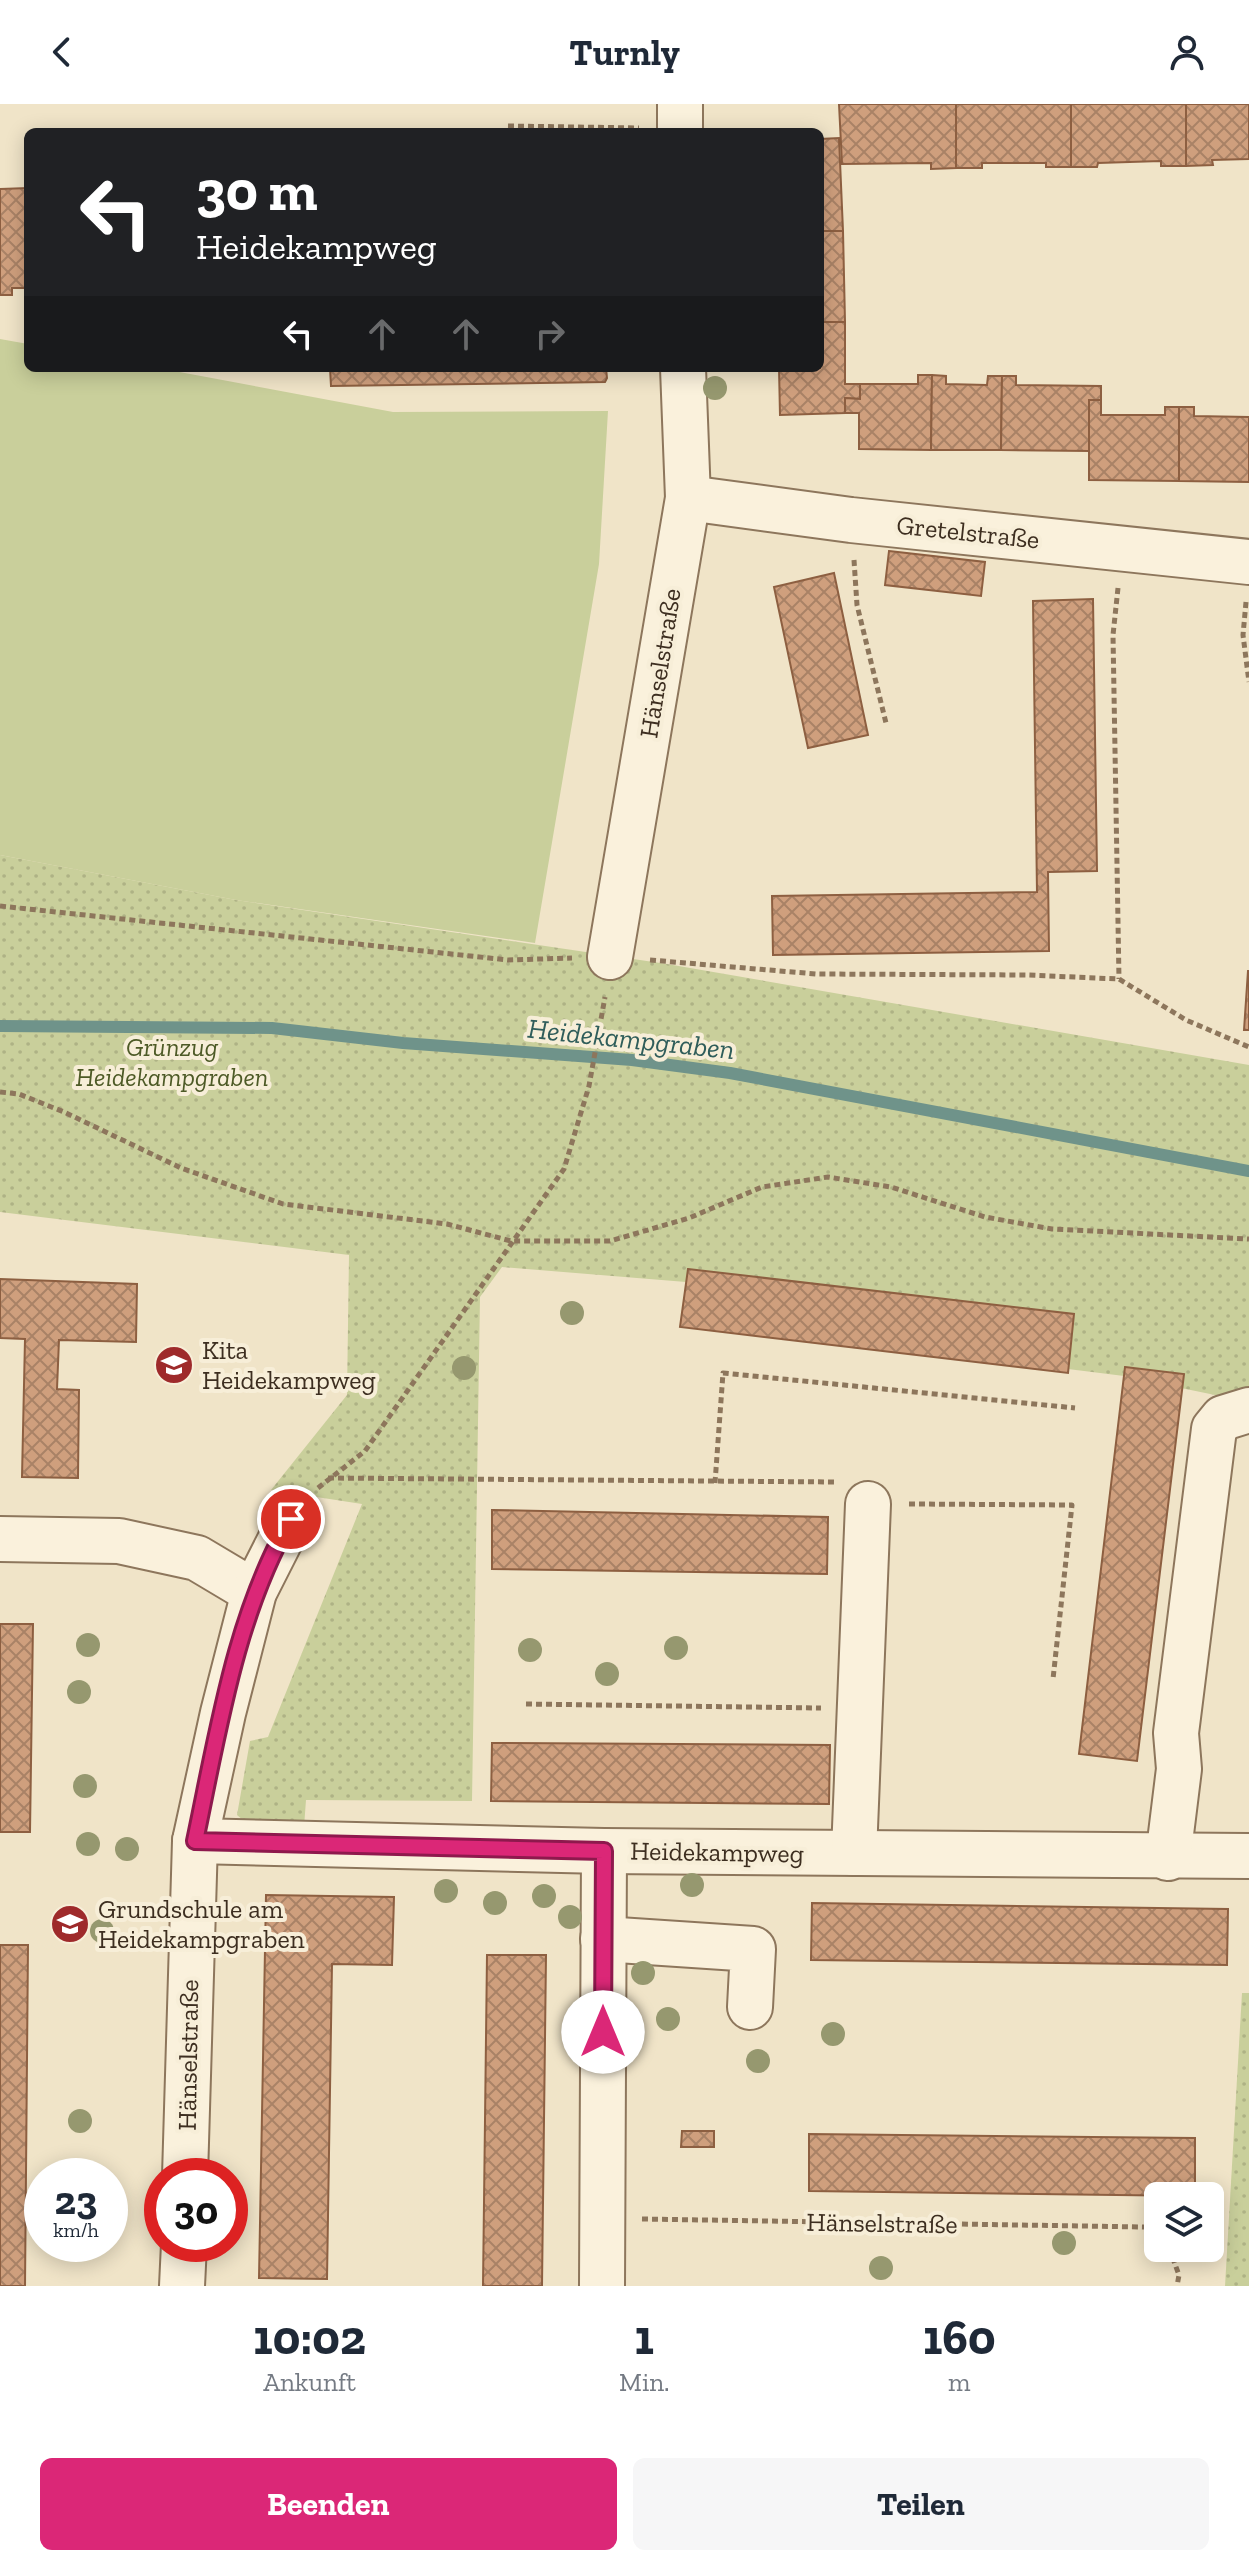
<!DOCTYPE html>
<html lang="de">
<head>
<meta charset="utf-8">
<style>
  body { margin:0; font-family:"Zilla Slab",serif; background:#f6f6f7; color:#1f2937; height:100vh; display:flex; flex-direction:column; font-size:30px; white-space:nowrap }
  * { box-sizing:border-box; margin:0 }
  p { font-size:26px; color:#747a83 }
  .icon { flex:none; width:44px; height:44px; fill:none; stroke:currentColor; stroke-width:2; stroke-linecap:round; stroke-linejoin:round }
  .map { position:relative; height:2182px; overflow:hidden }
  .details { display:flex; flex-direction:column; background:#fff; flex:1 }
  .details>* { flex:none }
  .guide { position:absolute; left:24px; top:24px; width:800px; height:244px; border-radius:12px; box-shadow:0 4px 20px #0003; background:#202124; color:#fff; overflow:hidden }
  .tools { position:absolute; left:1144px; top:2078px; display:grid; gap:16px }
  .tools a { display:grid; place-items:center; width:80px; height:80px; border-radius:12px; background:#fff; box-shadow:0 4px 20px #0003; font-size:40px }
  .speed { position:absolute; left:24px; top:2054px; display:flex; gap:16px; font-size:40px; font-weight:700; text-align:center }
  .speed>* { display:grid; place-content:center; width:104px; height:104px; border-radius:50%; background:#fff; box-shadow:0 4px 20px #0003; line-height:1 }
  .speed small { font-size:20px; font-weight:400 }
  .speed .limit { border:12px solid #d22; background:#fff; color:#111 }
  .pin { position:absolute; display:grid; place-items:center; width:68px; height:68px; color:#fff; margin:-34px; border:4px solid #fff; border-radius:50%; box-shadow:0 2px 8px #0007 }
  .me { position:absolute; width:88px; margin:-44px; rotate:0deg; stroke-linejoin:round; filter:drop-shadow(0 0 6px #0008) }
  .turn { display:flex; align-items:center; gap:28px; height:168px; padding:0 40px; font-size:36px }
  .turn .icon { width:104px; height:104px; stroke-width:2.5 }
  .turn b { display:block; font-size:56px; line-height:68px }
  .lanes { display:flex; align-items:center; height:76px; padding:0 40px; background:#0003; justify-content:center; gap:40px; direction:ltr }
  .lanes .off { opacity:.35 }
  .eta { display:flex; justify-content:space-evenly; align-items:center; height:136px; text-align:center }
  .eta b { font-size:48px; font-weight:700; line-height:56px }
  .primary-button { display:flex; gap:16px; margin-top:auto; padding:16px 40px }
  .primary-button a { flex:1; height:92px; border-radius:12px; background:#db2777; color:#fff; font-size:32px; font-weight:700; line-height:92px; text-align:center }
  .primary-button a+a { background:#f6f6f7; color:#1f2937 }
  header { display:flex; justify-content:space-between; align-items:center; height:104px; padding:0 40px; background:#fff; font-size:36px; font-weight:700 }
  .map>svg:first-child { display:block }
  .park { fill:url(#park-dots) }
  .pitch { fill:#c9cf9b }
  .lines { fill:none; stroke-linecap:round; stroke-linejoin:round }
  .stream { stroke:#6f938a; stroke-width:12 }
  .building { fill:url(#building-cross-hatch); stroke:#8d5f41; stroke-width:2 }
  .minor-casing { stroke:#8d765c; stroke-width:48 }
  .path { stroke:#8d765c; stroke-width:5; stroke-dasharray:6 4; stroke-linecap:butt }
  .minor { stroke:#faf1dc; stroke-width:44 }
  .tree { fill:#96986f }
  .route-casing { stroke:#8e194d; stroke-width:20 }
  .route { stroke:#db2777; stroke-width:14 }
  .labels { text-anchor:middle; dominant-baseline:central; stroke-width:8; stroke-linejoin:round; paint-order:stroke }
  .street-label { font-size:26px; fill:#3d2e20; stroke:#f7eed8 }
  .park-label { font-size:26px; font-style:italic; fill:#4d5a26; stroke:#f7eed8 }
  .poi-label { font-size:26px; fill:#3d2e20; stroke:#f7eed8; text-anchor:start }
  .water-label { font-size:28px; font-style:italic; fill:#2f5d5a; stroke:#f7eed8 }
</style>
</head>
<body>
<header><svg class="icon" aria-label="back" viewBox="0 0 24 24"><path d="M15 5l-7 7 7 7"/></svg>Turnly<svg class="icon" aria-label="person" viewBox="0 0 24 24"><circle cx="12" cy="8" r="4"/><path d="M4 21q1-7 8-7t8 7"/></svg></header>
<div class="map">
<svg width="1249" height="2182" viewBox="0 0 1249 2182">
  <defs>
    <pattern id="park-dots" width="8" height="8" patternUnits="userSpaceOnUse" patternTransform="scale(2)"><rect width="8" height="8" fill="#c9cf9b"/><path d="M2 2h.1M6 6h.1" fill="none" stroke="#aeb285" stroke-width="1.8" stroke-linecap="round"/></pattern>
    <pattern id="building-cross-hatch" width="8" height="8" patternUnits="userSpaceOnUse" patternTransform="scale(2)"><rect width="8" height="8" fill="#cf9f7d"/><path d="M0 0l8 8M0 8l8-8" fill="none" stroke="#a98266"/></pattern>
  </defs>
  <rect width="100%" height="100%" fill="#f0e4c8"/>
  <g class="park">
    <path d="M0,751L236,796L667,860L1249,961V1298L1181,1284L1183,1270L1125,1263L1124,1272L1068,1265L1074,1210L688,1165L686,1178L502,1163L480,1193L472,1697L306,1696L304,1723L250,1722L237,1711L250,1637L268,1633L362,1400L271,1386L347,1291L349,1151L0,1108Z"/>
    <path d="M1242,1889H1249V2182H1225Z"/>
  </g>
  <path class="pitch" d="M0,235L28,240V264H158L393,308L608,307L599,460L535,839L236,796L0,751Z"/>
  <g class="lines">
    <path class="stream" d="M0,922L272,924L403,939L632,956L730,969L1249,1067"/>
  </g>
  <g class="building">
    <path d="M839,0H956V64L931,65V59L842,60Z"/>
    <path d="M956,0H1071V63H1046V59H982V64H956Z"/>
    <path d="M1071,0H1186V62H1161V57L1098,59L1097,63H1071Z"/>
    <path d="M1186,0H1249V55L1212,56L1213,61L1186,62Z"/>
    <path d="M839,34L843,127H820V35Z"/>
    <path d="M28,84V184H12V191H0V85Z"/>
    <path d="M820,127H843L845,218H820Z"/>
    <path d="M820,218H845V280H860V295L845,294V309L780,311L779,264H820Z"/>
    <path d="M330,264H606L607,274L605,278L331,282Z"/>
    <path d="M918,271H932L931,346L859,345V309H845V294L860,295V280H918Z"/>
    <path d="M932,271L946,272V280L987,281L988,272H1002L1001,346H931Z"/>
    <path d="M1002,272H1016V281L1101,282V296H1089V347L1001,346Z"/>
    <path d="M1089,296H1101V311H1165V303H1179V377L1089,376Z"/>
    <path d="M1179,303H1194V312L1249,313V378L1179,377Z"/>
    <path d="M889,447L985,458L981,492L885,481Z"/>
    <path d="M834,469L868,631L808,644L774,483Z"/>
    <path d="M1093,495L1097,767L1048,768L1049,847L773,851L772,792L1037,788L1033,497Z"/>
    <path d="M1248,867H1249V926H1244Z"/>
    <path d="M688,1165L1074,1210L1068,1269L680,1223Z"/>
    <path d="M0,1175L137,1180L136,1238L59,1236L57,1285L79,1286L78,1374L22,1373L25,1235L0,1234Z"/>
    <path d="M1125,1263L1184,1270L1137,1657L1079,1650Z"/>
    <path d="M492,1406L828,1413L827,1470L492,1465Z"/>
    <path d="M0,1520H33L30,1728H0Z"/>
    <path d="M492,1639L830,1641L829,1700L491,1697Z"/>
    <path d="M266,1791L394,1793L392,1861L332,1860L327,2175L259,2174Z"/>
    <path d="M812,1799L1228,1805L1227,1861L811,1856Z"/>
    <path d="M0,1841H28L25,2182H0Z"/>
    <path d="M487,1851H546L542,2182H483Z"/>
    <path d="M682,2027H714V2043H681Z"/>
    <path d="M809,2030L1195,2034V2092L809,2087Z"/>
  </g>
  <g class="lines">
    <defs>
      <g id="minor">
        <path d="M680,0V28"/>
        <path d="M688,394L851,416L1249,458"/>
        <path d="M610,853L688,394L683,264"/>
        <path d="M0,1435L119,1437L197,1454L254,1488"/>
        <path d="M195,1737L604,1747L1249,1752"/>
        <path d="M854,1749L868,1400"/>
        <path d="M1168,1754L1179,1665L1176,1629L1214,1325L1223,1314L1249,1306"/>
        <path d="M603,1835L753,1845L750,1903"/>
        <path d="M185,2072L195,1737L223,1609L254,1488L291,1415"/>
        <path d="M182,2182L184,2140"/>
        <path d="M602,2182L604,1747"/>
      </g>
    </defs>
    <use href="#minor" class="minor-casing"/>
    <g class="path">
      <path d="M508,22L639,24"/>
      <path d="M854,456L857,501L886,619"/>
      <path d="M1118,484L1113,531L1119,875"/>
      <path d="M1246,498L1243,531L1249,578"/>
      <path d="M0,802L508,856L572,854"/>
      <path d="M650,856L816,870L1028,871L1119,875L1186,916L1249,943"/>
      <path d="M0,988L19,990L64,1008L181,1064L283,1100L447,1120L511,1137H610L689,1114L762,1083L828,1073L891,1083L985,1113L1052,1125L1249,1135"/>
      <path d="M328,1374L834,1378"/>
      <path d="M715,1379L723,1269L1075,1304"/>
      <path d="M318,1384L365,1347L564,1065L589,982L605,893"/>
      <path d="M909,1400L1072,1401L1053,1575"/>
      <path d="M526,1600L821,1604"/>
      <path d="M642,2115L1145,2123L1158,2132"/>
      <path d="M1169,2144L1179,2171L1177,2182"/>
    </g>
    <use href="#minor" class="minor"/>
  </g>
  <g class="tree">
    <circle cx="715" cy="284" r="12"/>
    <circle cx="572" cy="1209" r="12"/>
    <circle cx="464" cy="1264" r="12"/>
    <circle cx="88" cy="1541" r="12"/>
    <circle cx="676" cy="1544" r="12"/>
    <circle cx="530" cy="1546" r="12"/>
    <circle cx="607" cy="1570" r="12"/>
    <circle cx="79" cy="1588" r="12"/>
    <circle cx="85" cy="1682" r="12"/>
    <circle cx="88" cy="1740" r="12"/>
    <circle cx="127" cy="1745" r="12"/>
    <circle cx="692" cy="1781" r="12"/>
    <circle cx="446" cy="1787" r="12"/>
    <circle cx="544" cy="1792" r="12"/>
    <circle cx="495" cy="1799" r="12"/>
    <circle cx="570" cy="1813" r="12"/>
    <circle cx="102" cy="1827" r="12"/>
    <circle cx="643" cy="1869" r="12"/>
    <circle cx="668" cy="1915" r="12"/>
    <circle cx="833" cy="1930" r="12"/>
    <circle cx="758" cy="1957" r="12"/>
    <circle cx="80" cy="2017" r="12"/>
    <circle cx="1064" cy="2139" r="12"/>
    <circle cx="881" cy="2164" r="12"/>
  </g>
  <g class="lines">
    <defs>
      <path id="route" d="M291,1415C235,1512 218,1628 195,1737L604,1747L603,1928"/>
    </defs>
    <use href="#route" class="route-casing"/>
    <use href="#route" class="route"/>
  </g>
  <defs>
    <symbol id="school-disc" viewBox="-11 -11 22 22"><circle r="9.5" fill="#9e2a2b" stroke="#f7eed8"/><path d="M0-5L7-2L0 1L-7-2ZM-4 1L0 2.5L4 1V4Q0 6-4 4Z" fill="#fff"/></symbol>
  </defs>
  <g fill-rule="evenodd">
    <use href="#school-disc" x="152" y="1239" width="44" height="44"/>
    <use href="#school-disc" x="48" y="1798" width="44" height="44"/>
  </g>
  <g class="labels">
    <g class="street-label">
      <text transform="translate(968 428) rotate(6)">Gretelstraße</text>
      <text transform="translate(660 559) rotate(-81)">Hänselstraße</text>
      <text transform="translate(717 1748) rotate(1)">Heidekampweg</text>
      <text transform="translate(188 1951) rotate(-89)">Hänselstraße</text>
      <text transform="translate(882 2119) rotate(1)">Hänselstraße</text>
    </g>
    <g class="park-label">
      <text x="172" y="943">Grünzug<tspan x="172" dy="30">Heidekampgraben</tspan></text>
    </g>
    <g class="poi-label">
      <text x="202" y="1246">Kita<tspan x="202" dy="30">Heidekampweg</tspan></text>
      <text x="98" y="1805">Grundschule am<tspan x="98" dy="30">Heidekampgraben</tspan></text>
    </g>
    <g class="water-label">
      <text transform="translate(631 935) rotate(6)">Heidekampgraben</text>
    </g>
  </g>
</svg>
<div class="tools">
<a><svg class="icon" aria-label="layers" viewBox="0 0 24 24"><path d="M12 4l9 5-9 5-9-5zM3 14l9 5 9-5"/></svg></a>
</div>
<div class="speed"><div>23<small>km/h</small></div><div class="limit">30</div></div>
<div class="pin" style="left:291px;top:1415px;background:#d93025"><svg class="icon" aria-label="arrive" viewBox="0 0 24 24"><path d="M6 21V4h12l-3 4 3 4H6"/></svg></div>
<svg class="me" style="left:603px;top:1928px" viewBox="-20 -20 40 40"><circle r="19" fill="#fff"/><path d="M0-13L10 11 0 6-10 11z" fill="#db2777"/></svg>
<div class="guide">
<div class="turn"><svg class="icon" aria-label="left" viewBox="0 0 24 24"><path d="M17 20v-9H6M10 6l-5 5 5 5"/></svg><div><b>30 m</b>Heidekampweg</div></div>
<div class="lanes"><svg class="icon" aria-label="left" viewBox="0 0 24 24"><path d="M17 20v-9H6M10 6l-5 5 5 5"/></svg><svg class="icon off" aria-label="ahead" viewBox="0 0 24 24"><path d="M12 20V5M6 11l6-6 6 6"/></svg><svg class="icon off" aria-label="ahead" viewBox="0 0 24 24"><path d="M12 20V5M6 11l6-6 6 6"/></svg><svg class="icon off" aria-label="right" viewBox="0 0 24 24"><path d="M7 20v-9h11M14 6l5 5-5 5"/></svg></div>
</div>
</div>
<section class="details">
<div class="eta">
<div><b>10:02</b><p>Ankunft</p></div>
<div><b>1</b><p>Min.</p></div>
<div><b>160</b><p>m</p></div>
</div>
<div class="primary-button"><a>Beenden</a><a>Teilen</a></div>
</section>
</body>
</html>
